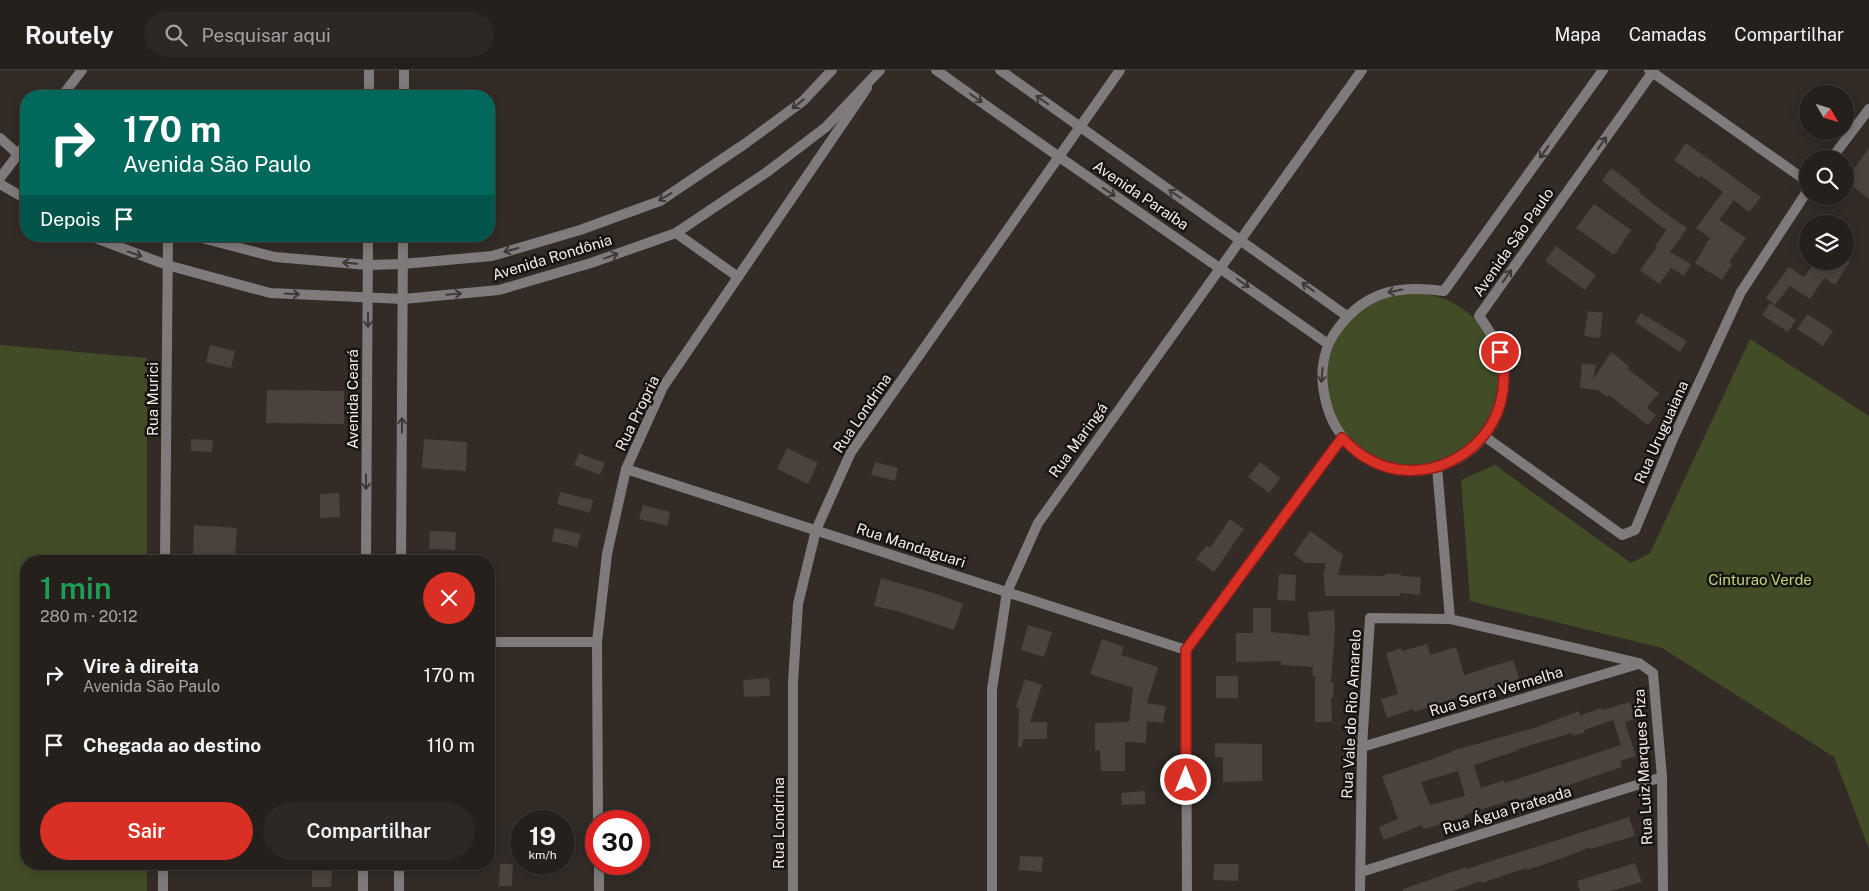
<!DOCTYPE html>
<html lang="pt">
<head>
<meta charset="utf-8">
<style>
  body { margin:0; font-family:"Public Sans",sans-serif; background:#2e2825; color:#f1f3f6; height:100vh; display:flex; flex-direction:column; font-size:19px; white-space:nowrap }
  * { box-sizing:border-box; margin:0 }
  p { font-size:16px; color:#a4a3a3 }
  .icon { flex:none; width:28px; height:28px; fill:none; stroke:currentColor; stroke-width:2; stroke-linecap:round; stroke-linejoin:round }
  .map { position:relative; flex:1; overflow:hidden }
  .drawer { position:absolute; left:20px; top:485px; width:475px; height:315px; display:flex; flex-direction:column; background:#26201c; border-radius:20px; box-shadow:0 2px 12px #0003,0 0 0 1px #423e3b }
  .drawer>* { flex:none }
  .guide { position:absolute; left:20px; top:20px; width:475px; height:152px; border-radius:20px; box-shadow:0 2px 12px #0003,0 0 0 1px #423e3b; background:#00695c; color:#fff; overflow:hidden }
  .needle { width:32px; rotate:129deg }
  .tools { position:absolute; left:1799px; top:15px; display:grid; gap:10px }
  .tools a { display:grid; place-items:center; width:55px; height:55px; border-radius:50%; background:#26201c; box-shadow:0 2px 12px #0003,0 0 0 1px #423e3b; font-size:25px }
  .speed { position:absolute; left:510px; top:740px; display:flex; gap:10px; font-size:25px; font-weight:700; text-align:center }
  .speed>* { display:grid; place-content:center; width:65px; height:65px; border-radius:50%; background:#26201c; box-shadow:0 2px 12px #0003,0 0 0 1px #423e3b; line-height:1 }
  .speed small { font-size:12px; font-weight:400 }
  .speed .limit { border:8px solid #d22; background:#fff; color:#111 }
  .pin { position:absolute; display:grid; place-items:center; width:42px; height:42px; color:#fff; margin:-21px; border:2px solid #fff; border-radius:50%; box-shadow:0 1px 5px #0007 }
  .me { position:absolute; width:55px; margin:-28px; rotate:0deg; stroke-linejoin:round; filter:drop-shadow(0 0 4px #0008) }
  .turn { display:flex; align-items:center; gap:18px; height:105px; padding:0 20px; font-size:22px }
  .turn .icon { width:65px; height:65px; stroke-width:2.5 }
  .turn b { display:block; font-size:35px; line-height:42px }
  .then { display:flex; align-items:center; height:48px; padding:0 20px; background:#0003; gap:10px; font-size:19px }
  .round { display:grid; place-items:center; flex:none; width:52px; height:52px; border-radius:26px; background:#2e2825 }
  .headline { display:flex; align-items:center; justify-content:space-between; height:85px; padding:0 20px }
  h1 { font-size:30px; font-weight:600; line-height:38px; color:#1e9e55 }
  .action { display:flex; gap:10px; margin-top:auto; padding:10px 20px }
  .action a { flex:1; height:58px; border-radius:30px; background:#d93025; color:#fff; font-size:20px; font-weight:600; line-height:58px; text-align:center }
  .action a+a { background:#2e2825; color:#f1f3f6 }
  ul { padding:0; list-style:none }
  li { display:flex; align-items:center; gap:15px; height:70px; padding:0 20px }
  li div { flex:1 }
  li b { display:block; font-size:19px }
  li em { font-style:normal }
  header { display:flex; align-items:center; gap:30px; box-sizing:border-box; height:70px; padding:0 25px; background:#26201c; border-bottom:1px solid #423e3b }
  header strong { font-size:24px }
  nav { display:flex; gap:28px; margin-inline-start:auto; font-size:18px }
  .search { width:350px; height:45px; background:#2e2825; display:flex; align-items:center; gap:12px; box-sizing:border-box; padding:0 18px; border-radius:28px; color:#a4a3a3; font-size:19px }
  .map>svg:first-child { display:block }
  .green { fill:#424c26 }
  .building { fill:#4a423c; fill-rule:evenodd }
  .lines { fill:none; stroke-linecap:round; stroke-linejoin:round }
  .minor { stroke:#7f7a7b; stroke-width:10 }
  .tertiary { stroke:#7f7a7b; stroke-width:10 }
  .oneway { stroke:#3c3837 }
  .route-casing { stroke:#8d1f18; stroke-width:12 }
  .route { stroke:#d93025; stroke-width:9 }
  .labels { text-anchor:middle; dominant-baseline:central; stroke-width:5; stroke-linejoin:round; paint-order:stroke }
  .street-label { font-size:15px; fill:#f3eeeb; stroke:#181412 }
  .park-label { font-size:15px; fill:#bed57d; stroke:#181412 }
</style>
</head>
<body>
<header>
<strong>Routely</strong>
<div class="search"><svg class="icon" aria-label="search" viewBox="0 0 24 24"><circle cx="10" cy="10" r="6"/><path d="M15 15l6 6"/></svg>Pesquisar aqui</div>
<nav><a>Mapa</a><a>Camadas</a><a>Compartilhar</a></nav>
</header>
<div class="map">
<svg width="1869" height="821" viewBox="0 0 1869 821">
  <rect width="100%" height="100%" fill="#322b26"/>
  <g class="green">
    <circle cx="1413" cy="309" r="86"/>
    <path d="M1750,269L1869,346V779L1834,687L1662,578L1470,531L1461,410L1495,395L1631,493L1650,483Z"/>
    <path d="M0,275L147,288V491H26V794H147V821H0Z"/>
  </g>
  <g class="building">
    <path d="M1686,73L1761,127L1749,142L1734,130L1719,150L1746,168L1729,192L1732,194L1722,210L1695,193L1710,168L1696,158L1723,122L1701,106L1699,108L1674,90Z"/>
    <path d="M1869,78V129L1845,111Z"/>
    <path d="M1611,98L1640,120L1638,122L1672,148L1687,158L1670,182L1691,194L1684,206L1671,198L1659,214L1640,200L1657,177L1655,176L1666,160L1602,111Z"/>
    <path d="M1594,134L1631,160L1614,185L1576,158Z"/>
    <path d="M1556,176L1596,205L1585,220L1545,191Z"/>
    <path d="M1816,191H1850L1835,215L1824,208L1810,229L1790,216L1775,235L1766,228L1789,197L1804,207Z"/>
    <path d="M1770,233L1796,250L1788,262L1762,245Z"/>
    <path d="M1588,241L1603,243L1600,268L1584,266Z"/>
    <path d="M1641,243L1687,271L1680,282L1635,252Z"/>
    <path d="M1807,244L1833,261L1823,276L1797,259Z"/>
    <path d="M210,275L235,281L231,298L206,292Z"/>
    <path d="M1611,282L1629,296L1628,299L1659,323L1647,338L1656,345L1648,355L1609,325L1607,327L1598,320L1580,318L1582,293L1596,295L1593,310Z"/>
    <path d="M267,320L344,321V354L266,353Z"/>
    <path d="M191,369L213,370L212,382L191,381Z"/>
    <path d="M424,369L467,372L466,401L422,398Z"/>
    <path d="M787,378L818,393L808,414L777,399Z"/>
    <path d="M579,383L605,393L600,405L574,395Z"/>
    <path d="M875,392L898,398L895,411L871,405Z"/>
    <path d="M1260,392L1280,408L1269,423L1248,407Z"/>
    <path d="M560,422L593,430L590,443L557,434Z"/>
    <path d="M339,423L340,447L320,448V424Z"/>
    <path d="M643,435L670,442L667,456L639,449Z"/>
    <path d="M1230,449L1244,459L1214,502L1196,489L1207,475L1210,478Z"/>
    <path d="M194,455L237,458L235,488L193,485Z"/>
    <path d="M555,458L581,464L577,477L552,471Z"/>
    <path d="M430,461L456,462L455,480L429,479Z"/>
    <path d="M1310,461L1343,485L1338,505L1385,506V504H1401V506L1421,507L1420,525L1400,523V526H1325L1324,507L1321,505H1324L1325,493H1305L1294,484Z"/>
    <path d="M1279,504L1296,505L1295,531L1277,530Z"/>
    <path d="M881,508L937,524L963,534L954,560L897,541L874,536Z"/>
    <path d="M1253,538H1271V562L1310,566L1308,542L1334,540L1335,559L1331,612L1334,613L1333,628H1331L1332,652H1315V606H1312L1313,597L1281,595V591L1236,592V563H1253Z"/>
    <path d="M1028,555L1052,562L1044,587L1021,580Z"/>
    <path d="M1102,569L1124,577L1121,585L1158,597L1147,633L1166,636L1163,653L1147,651L1146,673L1125,672V701H1101L1100,680H1095V653L1129,652L1133,618L1090,604Z"/>
    <path d="M1427,574L1430,585L1456,577L1464,605L1513,590L1520,611L1481,622V620L1414,642L1413,639L1387,648L1381,629L1398,624L1386,583L1401,578L1402,581Z"/>
    <rect x="1216" y="606" width="22" height="22"/>
    <path d="M769,608L770,626L744,627L743,610Z"/>
    <path d="M1025,609L1042,615L1030,652H1047V669H1024L1021,677H1018L1019,638L1016,637Z"/>
    <path d="M1630,632L1635,649L1625,652L1636,686L1620,691L1622,697L1557,719L1518,730V728L1464,745L1465,747L1442,753V754L1423,759L1422,755L1384,770L1379,757L1398,749L1382,706L1432,689L1452,682V681L1537,657L1579,641L1580,646L1601,638L1602,640ZM1613,650L1621,675L1505,713L1504,710L1481,718L1474,695L1519,680L1518,679L1572,663L1573,666L1585,662L1584,660ZM1458,701L1465,726L1430,735L1421,712Z"/>
    <path d="M1215,673L1262,674V711L1223,712V687H1215Z"/>
    <path d="M1145,721V734L1122,735L1121,723Z"/>
    <path d="M1629,747L1635,766L1590,779V777L1563,788L1527,800L1526,798L1482,813L1481,811L1452,821H1403V819L1466,797L1467,799Z"/>
    <path d="M1020,786L1043,787L1042,802L1019,800Z"/>
    <path d="M1635,793L1642,812L1610,821H1580L1577,811Z"/>
    <path d="M500,794H513L512,816H499Z"/>
    <path d="M1214,794H1239L1238,811L1213,810Z"/>
    <path d="M312,801H332L331,817H312Z"/>
  </g>
  <g class="lines">
    <g class="minor">
      <path d="M1649,0L1808,112"/>
      <path d="M62,26L82,0"/>
      <path d="M1831,89L1869,39"/>
      <path d="M0,108L26,74"/>
      <path d="M676,163L738,207"/>
      <path d="M1484,366L1622,465L1635,460L1672,371L1741,222L1808,120"/>
      <path d="M1437,397L1450,549"/>
      <path d="M626,399L1186,580"/>
      <path d="M165,491L168,166"/>
      <path d="M489,572H597"/>
      <path d="M1362,677L1638,594"/>
      <path d="M598,751L597,572L607,484L626,399L663,317L867,18"/>
      <path d="M599,794V821"/>
      <path d="M1361,802L1662,707"/>
      <path d="M163,821V794"/>
      <path d="M793,821V612L798,534L816,460L851,382L1120,0"/>
      <path d="M992,821V619L1007,522L1038,453L1362,0"/>
      <path d="M1187,821L1186,580L1342,368"/>
      <path d="M1360,821L1362,677L1370,548L1450,549L1639,593L1653,603L1662,707L1663,821"/>
    </g>
    <g class="tertiary">
      <path d="M936,0C1066,93 1198,182 1328,274"/>
      <path d="M1000,0L1347,246"/>
      <path d="M1603,0L1444,221C1401,215 1367,220 1339,257C1323,277 1319,303 1325,328C1345,423 1479,424 1501,330C1504,318 1505,305 1503,293C1499,275 1489,260 1479,246L1654,0"/>
      <path d="M369,26V0"/>
      <path d="M404,26V0"/>
      <path d="M0,68L18,84L26,89"/>
      <path d="M0,114L26,129"/>
      <path d="M90,166L167,195L270,223L403,229L499,220L591,193L676,163L767,102L826,57L880,0"/>
      <path d="M194,166L275,187L368,195L403,194L492,186L580,160L660,131L746,73L803,31L832,0"/>
      <path d="M366,491L368,166"/>
      <path d="M401,491L403,166"/>
      <path d="M363,821V794"/>
      <path d="M399,821V794"/>
    </g>
  </g>
  <defs><path id="oneway-shaft" d="M-6 0H5M1.5-3L5.5 0L1.5 3" fill="none" stroke-width="1.6" stroke-linecap="round" stroke-linejoin="round" transform="scale(1.25)"/></defs>
  <g class="oneway">
    <use href="#oneway-shaft" transform="translate(976 28) rotate(35)"/>
    <use href="#oneway-shaft" transform="translate(1042 30) rotate(-145)"/>
    <use href="#oneway-shaft" transform="translate(798 34) rotate(141)"/>
    <use href="#oneway-shaft" transform="translate(1602 73) rotate(-55)"/>
    <use href="#oneway-shaft" transform="translate(1544 82) rotate(126)"/>
    <use href="#oneway-shaft" transform="translate(1109 122) rotate(34)"/>
    <use href="#oneway-shaft" transform="translate(1175 124) rotate(-145)"/>
    <use href="#oneway-shaft" transform="translate(665 127) rotate(149)"/>
    <use href="#oneway-shaft" transform="translate(511 180) rotate(164)"/>
    <use href="#oneway-shaft" transform="translate(135 184) rotate(19)"/>
    <use href="#oneway-shaft" transform="translate(611 186) rotate(-20)"/>
    <use href="#oneway-shaft" transform="translate(350 193) rotate(-175)"/>
    <use href="#oneway-shaft" transform="translate(1507 206) rotate(-55)"/>
    <use href="#oneway-shaft" transform="translate(1243 213) rotate(35)"/>
    <use href="#oneway-shaft" transform="translate(1308 217) rotate(-145)"/>
    <use href="#oneway-shaft" transform="translate(1395 221) rotate(169)"/>
    <use href="#oneway-shaft" transform="translate(292 224) rotate(3)"/>
    <use href="#oneway-shaft" transform="translate(454 224) rotate(-5)"/>
    <use href="#oneway-shaft" transform="translate(368 250) rotate(90)"/>
    <use href="#oneway-shaft" transform="translate(1322 305) rotate(95)"/>
    <use href="#oneway-shaft" transform="translate(402 355) rotate(-90)"/>
    <use href="#oneway-shaft" transform="translate(366 412) rotate(90)"/>
  </g>
  <g class="lines">
    <defs>
      <path id="route" d="M1186,710V580L1330,384L1342,368C1350,376 1358,384 1368,389C1420,419 1487,387 1501,331C1505,314 1505,298 1500,282"/>
    </defs>
    <use href="#route" class="route-casing"/>
    <use href="#route" class="route"/>
  </g>
  <g class="labels">
    <g class="street-label">
      <text transform="translate(1141 125) rotate(34)">Avenida Paraíba</text>
      <text transform="translate(1513 172) rotate(-55)">Avenida São Paulo</text>
      <text transform="translate(552 187) rotate(-17)">Avenida Rondônia</text>
      <text transform="translate(152 329) rotate(-90)">Rua Murici</text>
      <text transform="translate(352 329) rotate(-90)">Avenida Ceará</text>
      <text transform="translate(637 343) rotate(-64)">Rua Propria</text>
      <text transform="translate(862 343) rotate(-56)">Rua Londrina</text>
      <text transform="translate(1661 362) rotate(-66)">Rua Uruguaiana</text>
      <text transform="translate(1078 370) rotate(-54)">Rua Maringá</text>
      <text transform="translate(911 475) rotate(18)">Rua Mandaguari</text>
      <text transform="translate(1496 621) rotate(-17)">Rua Serra Vermelha</text>
      <text transform="translate(1351 644) rotate(-87)">Rua Vale do Rio Amarelo</text>
      <text transform="translate(1643 697) rotate(-93)">Rua Luiz Marques Piza</text>
      <text transform="translate(1507 740) rotate(-17)">Rua Água Prateada</text>
      <text transform="translate(778 753) rotate(-90)">Rua Londrina</text>
    </g>
    <g class="park-label">
      <text x="1760" y="509">Cinturao Verde</text>
    </g>
  </g>
</svg>
<div class="tools">
<a><svg class="needle" viewBox="-14 -14 28 28"><path d="M0-13l5 13h-10z" fill="#e53935"/><path d="M0 13l5-13h-10z" fill="#a4a3a3"/></svg></a>
<a><svg class="icon" aria-label="search" viewBox="0 0 24 24"><circle cx="10" cy="10" r="6"/><path d="M15 15l6 6"/></svg></a>
<a><svg class="icon" aria-label="layers" viewBox="0 0 24 24"><path d="M12 4l9 5-9 5-9-5zM3 14l9 5 9-5"/></svg></a>
</div>
<div class="speed"><div>19<small>km/h</small></div><div class="limit">30</div></div>
<div class="pin" style="left:1500px;top:282px;background:#d93025"><svg class="icon" aria-label="arrive" viewBox="0 0 24 24"><path d="M6 21V4h12l-3 4 3 4H6"/></svg></div>
<svg class="me" style="left:1186px;top:710px" viewBox="-20 -20 40 40"><circle r="17" fill="#d93025" stroke="#fff" stroke-width="3"/><path d="M0-11L8 9 0 5-8 9z" fill="#fff"/></svg>
<div class="guide">
<div class="turn"><svg class="icon" aria-label="right" viewBox="0 0 24 24"><path d="M7 20v-9h11M14 6l5 5-5 5"/></svg><div><b>170 m</b>Avenida São Paulo</div></div>
<div class="then">Depois<svg class="icon" aria-label="arrive" viewBox="0 0 24 24"><path d="M6 21V4h12l-3 4 3 4H6"/></svg></div>
</div>
<section class="drawer">
<div class="headline"><div><h1>1 min</h1><p>280 m · 20:12</p></div><a class="round" style="background:#d93025;color:#fff"><svg class="icon" aria-label="close" viewBox="0 0 24 24"><path d="M6 6l12 12M18 6L6 18"/></svg></a></div>
<ul>
<li><svg class="icon" aria-label="right" viewBox="0 0 24 24"><path d="M7 20v-9h11M14 6l5 5-5 5"/></svg><div><b>Vire à direita</b><p>Avenida São Paulo</p></div><em>170 m</em></li>
<li><svg class="icon" aria-label="arrive" viewBox="0 0 24 24"><path d="M6 21V4h12l-3 4 3 4H6"/></svg><div><b>Chegada ao destino</b></div><em>110 m</em></li>
</ul>
<div class="action"><a>Sair</a><a>Compartilhar</a></div>
</section>
</div>
</body>
</html>
